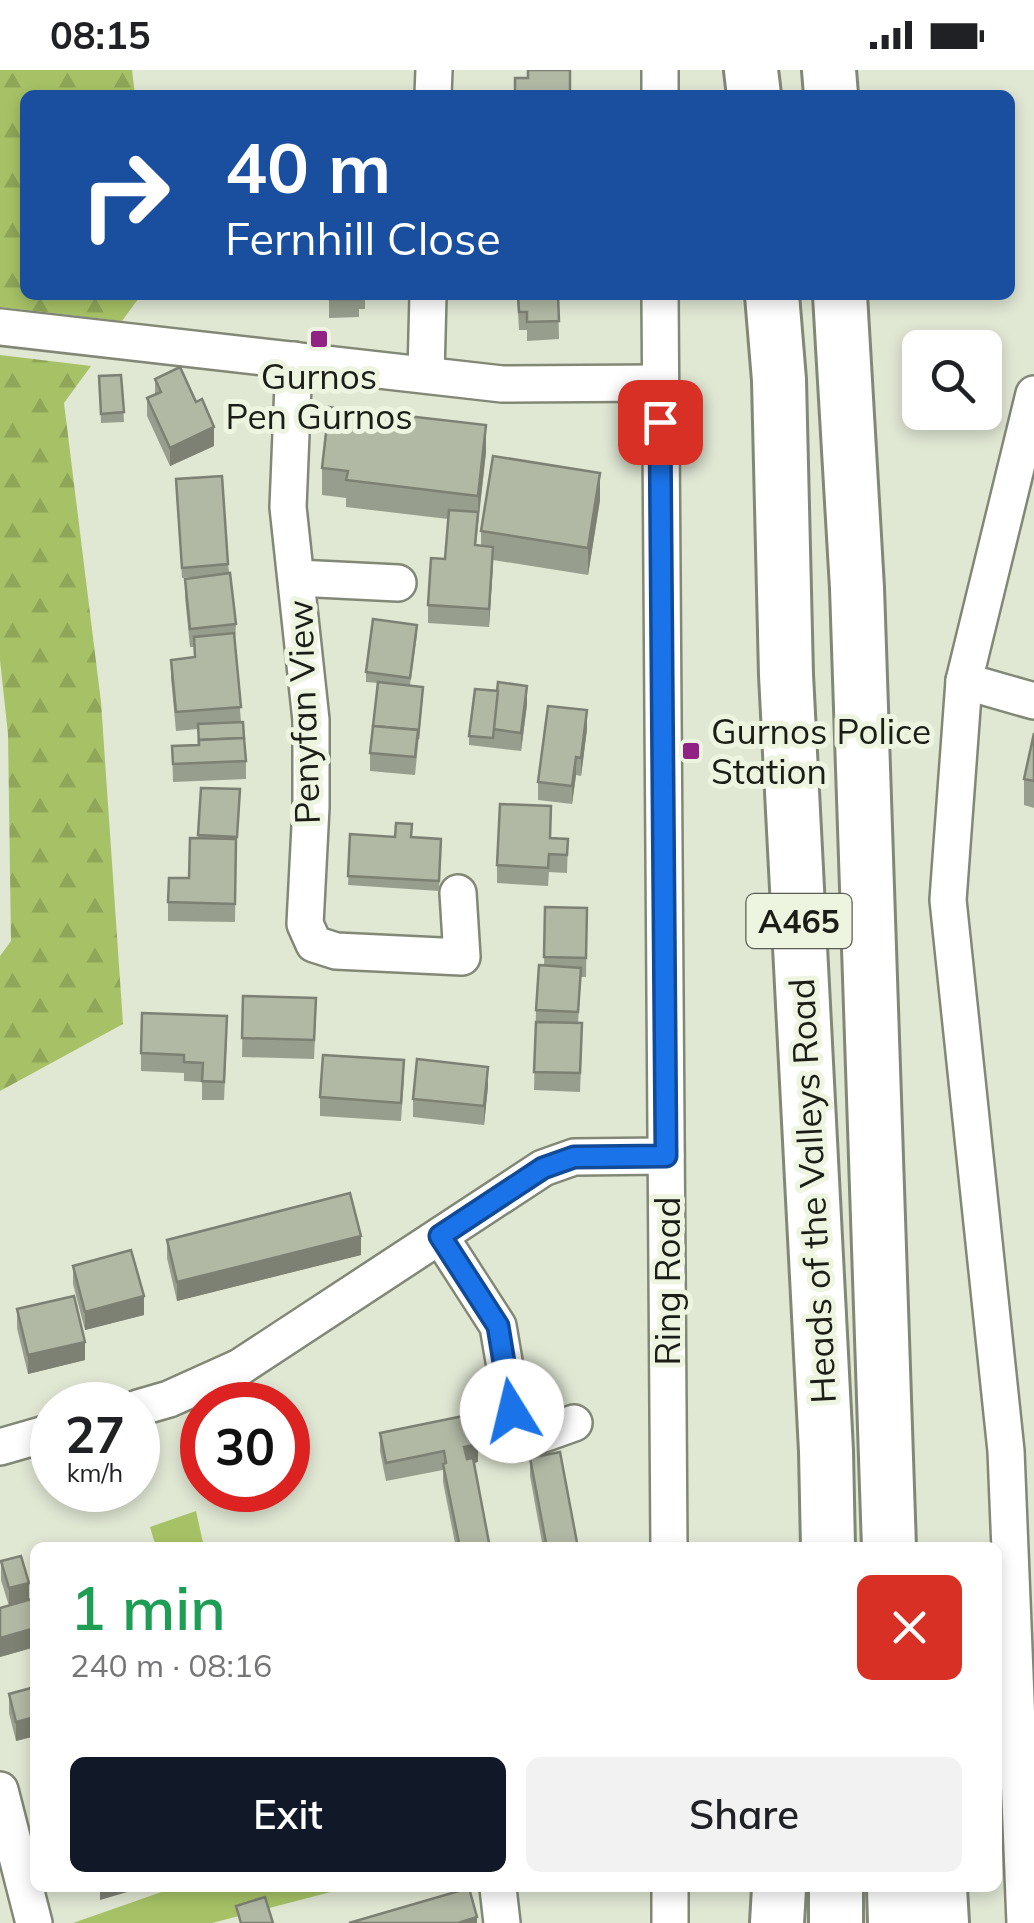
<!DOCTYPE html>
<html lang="en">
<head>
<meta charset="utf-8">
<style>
  body { margin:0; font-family:Mulish,sans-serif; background:#f2f2f2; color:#202124; height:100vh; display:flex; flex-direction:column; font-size:38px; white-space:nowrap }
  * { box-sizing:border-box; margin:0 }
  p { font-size:32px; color:#757577 }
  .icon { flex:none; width:55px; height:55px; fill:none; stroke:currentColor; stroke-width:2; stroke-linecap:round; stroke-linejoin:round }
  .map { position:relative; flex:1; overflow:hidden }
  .sheet { position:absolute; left:30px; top:1472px; width:972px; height:350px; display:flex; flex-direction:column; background:#fff; border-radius:15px; box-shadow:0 5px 15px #0003 }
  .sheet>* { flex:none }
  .hud { position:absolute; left:20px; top:20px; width:995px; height:210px; border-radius:15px; box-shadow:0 5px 15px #0003; background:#1a4fa0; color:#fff; overflow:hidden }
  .tools { position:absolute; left:902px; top:260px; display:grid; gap:20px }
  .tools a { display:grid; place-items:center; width:100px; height:100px; border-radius:15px; background:#fff; box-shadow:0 5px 15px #0003; font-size:50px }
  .speed { position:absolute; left:30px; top:1312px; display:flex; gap:20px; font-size:50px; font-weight:700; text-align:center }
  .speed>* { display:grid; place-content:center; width:130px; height:130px; border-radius:50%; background:#fff; box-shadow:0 5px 15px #0003; line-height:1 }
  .speed small { font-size:25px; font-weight:400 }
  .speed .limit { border:15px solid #d22; background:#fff; color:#111 }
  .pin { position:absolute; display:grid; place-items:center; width:85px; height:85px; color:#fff; margin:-42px; border-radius:20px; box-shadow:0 5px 15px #0006 }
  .me { position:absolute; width:110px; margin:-55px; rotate:351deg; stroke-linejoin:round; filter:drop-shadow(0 0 8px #0008) }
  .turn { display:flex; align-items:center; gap:35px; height:210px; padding:0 40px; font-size:45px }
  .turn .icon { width:130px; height:130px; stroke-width:2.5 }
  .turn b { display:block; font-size:70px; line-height:85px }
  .round { display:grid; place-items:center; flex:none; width:105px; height:105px; border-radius:15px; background:#f2f2f2 }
  .overview { display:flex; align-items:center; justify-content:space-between; height:170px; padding:0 40px }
  h1 { font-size:60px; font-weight:600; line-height:75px; color:#1e9e55 }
  .cta { display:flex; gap:20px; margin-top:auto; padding:20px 40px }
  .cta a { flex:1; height:115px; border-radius:15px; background:#111827; color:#fff; font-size:40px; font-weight:600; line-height:115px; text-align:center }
  .cta a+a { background:#f2f2f2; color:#202124 }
  .status { display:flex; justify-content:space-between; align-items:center; height:70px; padding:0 50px; background:#fff; direction:ltr }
  .status svg { height:28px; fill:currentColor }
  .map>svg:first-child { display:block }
  .green { fill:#a7c266 }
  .forest { fill:url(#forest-firs) }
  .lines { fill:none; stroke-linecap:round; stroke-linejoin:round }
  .minor-casing { stroke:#828876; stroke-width:40 }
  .highway-casing { stroke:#828876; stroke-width:58 }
  .minor { stroke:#fff; stroke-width:35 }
  .highway { stroke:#fff; stroke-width:52 }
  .wall { fill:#989e8d }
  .shaded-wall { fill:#7c8173 }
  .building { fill:#b1b8a4; stroke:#7c8173; stroke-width:2.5 }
  .route-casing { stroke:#114b97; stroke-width:25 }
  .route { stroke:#1a73e8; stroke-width:18 }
  .poi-dot { fill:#902284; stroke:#edf4e0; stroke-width:4 }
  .labels { text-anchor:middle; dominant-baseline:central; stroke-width:10; stroke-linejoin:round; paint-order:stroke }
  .shield { fill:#edf4e0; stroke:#5a5e53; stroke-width:2.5 }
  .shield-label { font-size:32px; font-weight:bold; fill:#1b1e17 }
  .poi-label { font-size:35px; fill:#1b1e17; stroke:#edf4e0 }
  .street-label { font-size:35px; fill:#1b1e17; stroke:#edf4e0 }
</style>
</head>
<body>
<div class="status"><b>08:15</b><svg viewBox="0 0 49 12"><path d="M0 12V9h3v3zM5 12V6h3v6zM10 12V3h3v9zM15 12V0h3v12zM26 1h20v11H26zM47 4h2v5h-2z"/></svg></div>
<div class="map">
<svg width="1034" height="1853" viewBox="0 0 1034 1853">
  <defs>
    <pattern id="forest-firs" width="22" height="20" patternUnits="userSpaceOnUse" patternTransform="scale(2.5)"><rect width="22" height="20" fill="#a7c266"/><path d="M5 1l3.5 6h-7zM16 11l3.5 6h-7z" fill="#8fa658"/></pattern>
  </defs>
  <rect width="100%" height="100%" fill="#e0e7d3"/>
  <g class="green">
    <path d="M196,1441L204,1477H156L150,1457Z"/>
    <path d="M173,1818H346L212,1853H73Z"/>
  </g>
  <g class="forest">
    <path d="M0,0H132L135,25H25V225H141L122,251L0,237Z"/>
    <path d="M0,285L91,296L64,333L101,632L123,954L0,1021V886L11,871L8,664L0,590Z"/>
  </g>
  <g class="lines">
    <defs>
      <g id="minor">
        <path d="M433,25L434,0"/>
        <path d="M660,25V0"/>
        <path d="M660,225L669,1478"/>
        <path d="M0,257L502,314L659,313"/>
        <path d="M294,290L288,437L311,650V737L305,854L314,874L336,881L462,887L458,823"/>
        <path d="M426,304L428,225"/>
        <path d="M1034,324L964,611L1034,631"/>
        <path d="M297,508L398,513"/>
        <path d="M964,611L948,830L1006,1381L1025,1853"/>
        <path d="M440,1166L498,1256L518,1373L574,1353"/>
        <path d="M138,1338L169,1329L240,1297L543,1098L574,1087L666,1086"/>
        <path d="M0,1377L52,1362"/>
        <path d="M0,1720L34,1853"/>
        <path d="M498,1818L502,1853"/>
        <path d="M670,1853V1818"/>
      </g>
      <g id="highway">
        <path d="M751,0L754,25"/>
        <path d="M829,0L831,25"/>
        <path d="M772,225L779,310L786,605L826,1381L828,1478"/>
        <path d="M840,225L857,518L889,1478"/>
        <path d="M836,1818V1853"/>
        <path d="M894,1818L895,1853"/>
        <path d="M940,1818L942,1853"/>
        <path d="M777,1853L779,1818"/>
      </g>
    </defs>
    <use href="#minor" class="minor-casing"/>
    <use href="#highway" class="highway-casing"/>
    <use href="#minor" class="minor"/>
    <use href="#highway" class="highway"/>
  </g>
  <g class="wall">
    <path d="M329,225H365V239H359V247L329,248Z"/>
    <path d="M517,225H558L559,269L527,271V260H519Z"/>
    <path d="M121,305L124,352L101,353L99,306Z"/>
    <path d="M155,309L214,376L170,396L147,346V328L155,324Z"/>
    <path d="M486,382L476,475L481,476V461L600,430L588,505L493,490L489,557L428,553V535L445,489L448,449L346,437V428L322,425V398Z"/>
    <path d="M176,419L228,494L236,554L235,572L241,652L246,691V709L173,712L172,676L199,675L198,659L176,661L171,608V590L194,588V577H190L185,527V509L217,505L182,508Z"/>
    <path d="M417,564L410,615L423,626L415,705L370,701V683L378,613L366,612V602Z"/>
    <path d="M527,634L521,681L469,675V666Z"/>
    <path d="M587,659L581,706L576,705L572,734L538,730V712Z"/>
    <path d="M1034,663V738L1024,735V709Z"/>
    <path d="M201,718L240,719L236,776L235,852L168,851V832L189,808L198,768Z"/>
    <path d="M350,764L441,769L439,821L348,815Z"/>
    <path d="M551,768L568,769L567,803L549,802L548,816L497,813V795Z"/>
    <path d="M545,837L587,838L586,907H581L578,953L582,972L580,1022L534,1020L536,940L544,896Z"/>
    <path d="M243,926L316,947L314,989L242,987Z"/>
    <path d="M227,965L224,1030H202V1012L184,1011V1003L141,1001V983Z"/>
    <path d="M404,1008L401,1051L320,1046V1027Z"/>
    <path d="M488,1016L484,1055L413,1047V1029Z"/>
    <path d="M167,1170L361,1185L177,1231L167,1188Z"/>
    <path d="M73,1196L144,1245L85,1260L73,1214Z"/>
    <path d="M17,1239L85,1290L28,1304L17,1258Z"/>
    <path d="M380,1363L478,1392L474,1393L490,1478H456L443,1412V1400L386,1411L380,1381Z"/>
    <path d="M530,1388L578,1478H543L530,1406Z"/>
    <path d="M1,1491L29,1530L35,1528V1577L0,1587V1538L9,1536L1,1510Z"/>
    <path d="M35,1617V1666L16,1671L9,1643V1624Z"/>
  </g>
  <g class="shaded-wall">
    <path d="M486,355V382L478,452V426Z"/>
    <path d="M214,357V376L170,396V378Z"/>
    <path d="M600,403V430L588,505V478Z"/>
    <path d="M493,477V495L489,557V539Z"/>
    <path d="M527,616V634L521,681V663Z"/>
    <path d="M587,640V659L581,706V688Z"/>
    <path d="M576,687V705L572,734V716Z"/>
    <path d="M488,997V1016L484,1055V1036Z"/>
    <path d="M361,1166V1185L177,1231V1212Z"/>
    <path d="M144,1226V1245L85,1260V1242Z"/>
    <path d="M85,1272V1290L28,1304V1285Z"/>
    <path d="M478,1374V1392L464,1395V1377Z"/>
    <path d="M29,1513V1531L9,1537V1518Z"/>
    <path d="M35,1558V1577L0,1587V1568Z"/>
    <path d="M35,1647V1666L16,1671V1652Z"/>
    <path d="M100,1818H141L100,1830Z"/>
    <path d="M477,1847V1853H458Z"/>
  </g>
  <g class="building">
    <path d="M528,0H570V25H515V8H528Z"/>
    <path d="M329,225H358L359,229H329Z"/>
    <path d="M518,225H558L559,251L527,252V242H519Z"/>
    <path d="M180,297L196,332L202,329L214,357L170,378L147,328L161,322L155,309Z"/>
    <path d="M121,305L124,342L101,344L99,306Z"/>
    <path d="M329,337L486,355L478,426L346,410L348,401L322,398Z"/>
    <path d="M493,386L600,403L588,478L481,461Z"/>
    <path d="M222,406L228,494L182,498L176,409Z"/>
    <path d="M449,440L478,442L475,475L493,477L489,539L428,535L431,488L445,489Z"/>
    <path d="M230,503L236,554L190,559L185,509Z"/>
    <path d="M373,549L417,555L410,608L366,602Z"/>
    <path d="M234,563L241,637L176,642L171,590L195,587L194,567Z"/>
    <path d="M378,612L423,617L418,669V660L373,656Z"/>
    <path d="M498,612L527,616L521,663L493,659Z"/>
    <path d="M475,619L498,621L493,668L469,666Z"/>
    <path d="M548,636L587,640L581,688L576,687L572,716L538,712Z"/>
    <path d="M243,652L244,668L199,670V675L198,654Z"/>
    <path d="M373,656L418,660L415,687L370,683Z"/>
    <path d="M1034,663V711L1024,709Z"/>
    <path d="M244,668L246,691L173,694L172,676L199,675V670Z"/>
    <path d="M201,718L240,719L237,767L198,765Z"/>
    <path d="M500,734L551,736L550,768L568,769L567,785L549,784L548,798L497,795Z"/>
    <path d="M396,753L412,754L411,767L441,769L439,811L348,806L350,764L395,767Z"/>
    <path d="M190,768L236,769L235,834L168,832L169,808H189Z"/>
    <path d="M545,837L587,838L586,888L544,887Z"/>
    <path d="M539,895L581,898L578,942L536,940Z"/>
    <path d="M243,926L316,928L314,970L242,968Z"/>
    <path d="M142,943L227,946L224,1012L202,1011L203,993L184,992V985L141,983Z"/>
    <path d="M536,952L582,953L580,1003L534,1002Z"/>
    <path d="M323,985L404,990L401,1033L320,1027Z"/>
    <path d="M417,989L488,997L484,1036L413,1029Z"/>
    <path d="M350,1123L361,1166L177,1212L167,1170Z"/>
    <path d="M131,1180L144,1226L85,1242L73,1196Z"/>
    <path d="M74,1226L85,1272L28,1285L17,1239Z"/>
    <path d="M473,1344L478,1374L464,1377L467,1389L473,1388L490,1478H460L443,1394L446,1393L444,1381L386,1393L380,1363Z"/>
    <path d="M560,1382L578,1478H547L530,1388Z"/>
    <path d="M21,1486L29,1513L9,1518L1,1491Z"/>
    <path d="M35,1528V1558L0,1568V1538Z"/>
    <path d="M35,1617V1647L16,1652L9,1624Z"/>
    <path d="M469,1818L477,1847L458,1853H349Z"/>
    <path d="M265,1827L273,1853H241L236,1836Z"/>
  </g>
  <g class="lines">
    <defs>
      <path id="route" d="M512,1341L498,1256L440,1166L543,1098L574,1087L666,1086L660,352"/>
    </defs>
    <use href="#route" class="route-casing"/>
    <use href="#route" class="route"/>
  </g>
  <g class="poi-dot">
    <rect x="309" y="259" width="20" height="20" rx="5"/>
    <rect x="681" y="671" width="20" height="20" rx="5"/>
  </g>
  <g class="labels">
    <rect class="shield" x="746.5" y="824" width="105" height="54" rx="8"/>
    <g class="shield-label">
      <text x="799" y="851">A465</text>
    </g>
    <g class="poi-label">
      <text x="319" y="306">Gurnos<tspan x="319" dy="40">Pen Gurnos</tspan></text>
      <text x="711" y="661" text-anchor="start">Gurnos Police<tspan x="711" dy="40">Station</tspan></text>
    </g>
    <g class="street-label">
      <text transform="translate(303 642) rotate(-92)">Penyfan View</text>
      <text transform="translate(812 1121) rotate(-93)">Heads of the Valleys Road</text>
      <text transform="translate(667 1211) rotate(-90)">Ring Road</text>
    </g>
  </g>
</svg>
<div class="tools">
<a><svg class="icon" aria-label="search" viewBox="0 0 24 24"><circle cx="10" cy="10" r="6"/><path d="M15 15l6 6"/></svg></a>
</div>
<div class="speed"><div>27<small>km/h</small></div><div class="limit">30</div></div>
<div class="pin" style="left:660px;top:352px;background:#d93025"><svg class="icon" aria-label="arrive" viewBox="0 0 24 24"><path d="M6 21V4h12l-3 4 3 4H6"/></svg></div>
<svg class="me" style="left:512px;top:1341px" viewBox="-20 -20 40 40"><circle r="19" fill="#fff"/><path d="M0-13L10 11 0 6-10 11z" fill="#1a73e8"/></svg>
<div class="hud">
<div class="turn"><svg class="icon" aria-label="right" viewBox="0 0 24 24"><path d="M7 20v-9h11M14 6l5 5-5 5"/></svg><div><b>40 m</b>Fernhill Close</div></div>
</div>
<section class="sheet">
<div class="overview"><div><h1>1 min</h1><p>240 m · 08:16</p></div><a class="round" style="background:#d93025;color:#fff"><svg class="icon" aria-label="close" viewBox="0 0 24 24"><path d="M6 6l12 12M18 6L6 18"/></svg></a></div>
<div class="cta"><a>Exit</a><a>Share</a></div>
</section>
</div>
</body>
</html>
